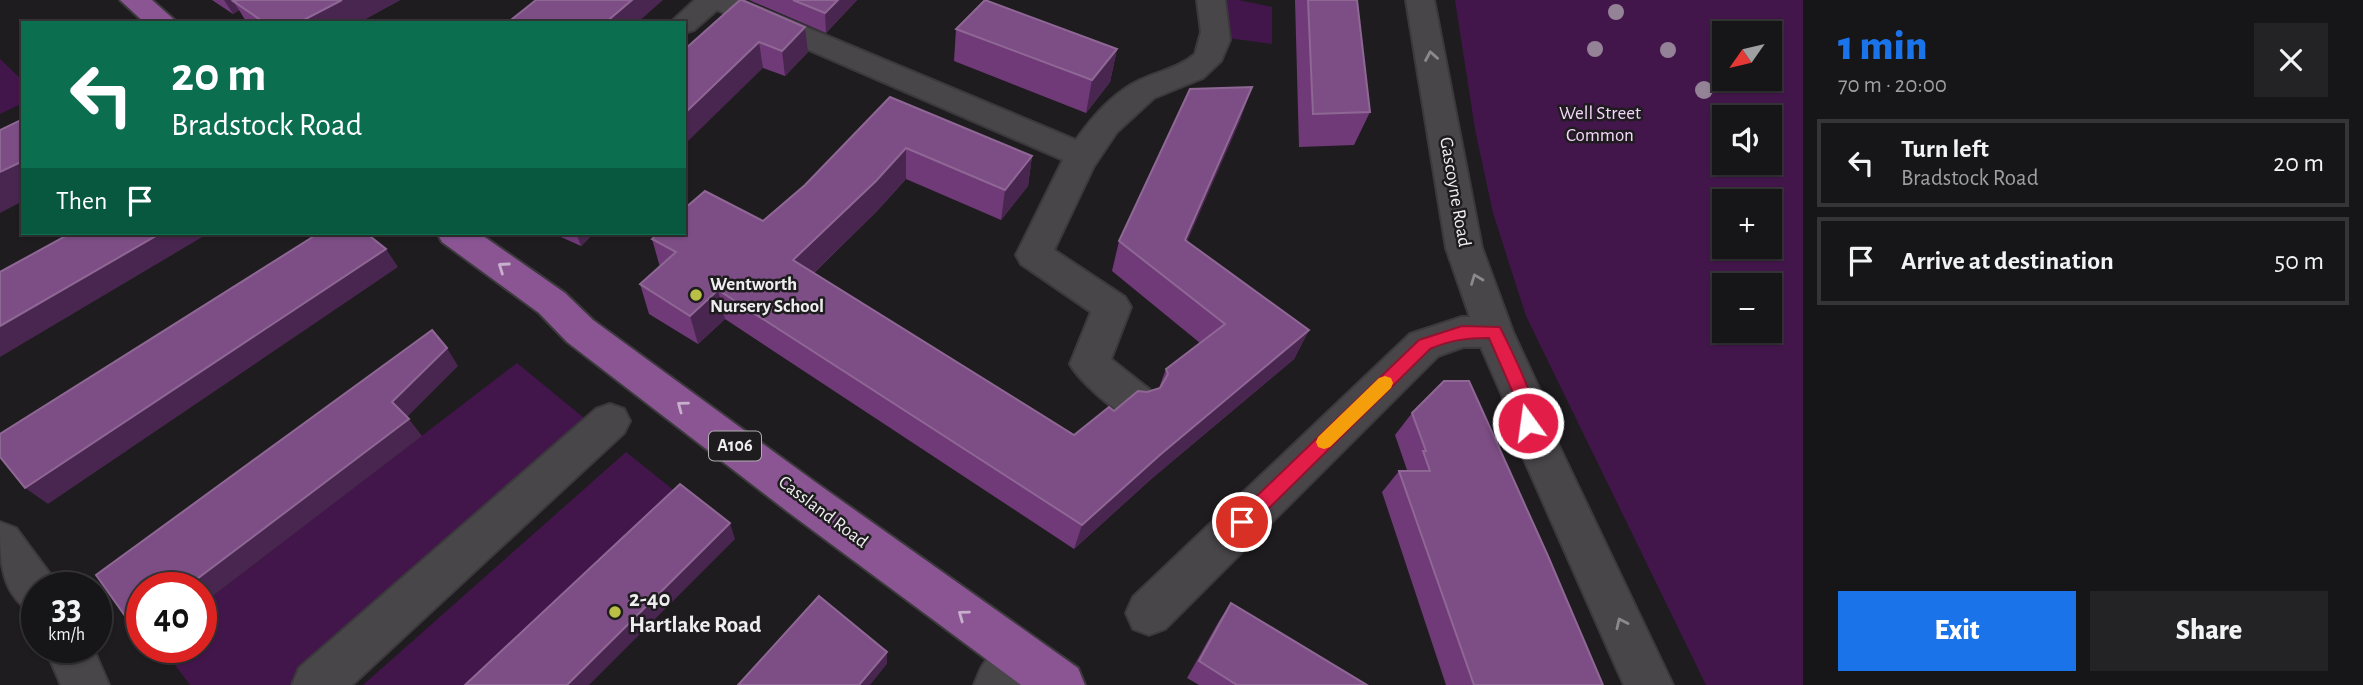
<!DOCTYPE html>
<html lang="en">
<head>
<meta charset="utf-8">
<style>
  body { margin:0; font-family:"Alegreya Sans",sans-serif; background:#232224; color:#f1f3f6; height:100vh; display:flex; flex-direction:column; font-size:26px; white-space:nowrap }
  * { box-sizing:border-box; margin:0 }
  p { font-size:23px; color:#9e9fa1 }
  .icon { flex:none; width:38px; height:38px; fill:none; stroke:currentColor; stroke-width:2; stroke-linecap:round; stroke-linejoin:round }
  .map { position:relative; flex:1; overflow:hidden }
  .details { display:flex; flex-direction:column; background:#161517; width:560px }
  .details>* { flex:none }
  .guide { position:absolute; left:21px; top:21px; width:665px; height:214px; border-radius:0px; box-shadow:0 2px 5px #0004,0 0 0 2px #353436; background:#0b6e4f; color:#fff; overflow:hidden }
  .needle { width:46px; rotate:236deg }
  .fabs { position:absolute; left:1712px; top:21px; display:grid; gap:14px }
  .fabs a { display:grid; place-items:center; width:70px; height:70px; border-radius:0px; background:#161517; box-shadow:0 2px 5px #0004,0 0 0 2px #353436; font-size:35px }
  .speed { position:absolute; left:21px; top:572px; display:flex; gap:14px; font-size:35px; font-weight:700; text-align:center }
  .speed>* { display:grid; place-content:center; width:91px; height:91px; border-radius:50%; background:#161517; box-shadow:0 2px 5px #0004,0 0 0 2px #353436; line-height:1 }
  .speed small { font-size:18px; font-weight:400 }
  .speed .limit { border:10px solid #d22; background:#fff; color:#111 }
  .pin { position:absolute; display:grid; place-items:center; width:60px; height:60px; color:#fff; margin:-30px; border:4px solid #fff; border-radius:50%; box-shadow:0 2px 7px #0007 }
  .me { position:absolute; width:77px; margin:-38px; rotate:346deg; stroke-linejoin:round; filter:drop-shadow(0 0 5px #0008) }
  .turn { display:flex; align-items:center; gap:24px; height:147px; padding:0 35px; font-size:32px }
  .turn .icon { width:91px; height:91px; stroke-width:2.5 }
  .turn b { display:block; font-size:49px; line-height:60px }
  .then { display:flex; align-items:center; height:66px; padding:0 35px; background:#0003; gap:14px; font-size:26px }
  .round { display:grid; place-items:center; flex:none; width:74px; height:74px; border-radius:0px; background:#232224 }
  .headline { display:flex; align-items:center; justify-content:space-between; height:119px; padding:0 35px }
  h1 { font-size:42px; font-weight:800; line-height:52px; color:#1a73e8 }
  .cta { display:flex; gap:14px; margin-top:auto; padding:14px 35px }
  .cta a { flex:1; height:80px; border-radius:0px; background:#1a73e8; color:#fff; font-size:28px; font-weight:800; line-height:80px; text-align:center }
  .cta a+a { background:#232224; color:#f1f3f6 }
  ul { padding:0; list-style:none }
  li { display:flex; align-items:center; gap:21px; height:88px; margin:0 14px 10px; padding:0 21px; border:4px solid #353436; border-radius:0px }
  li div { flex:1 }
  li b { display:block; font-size:26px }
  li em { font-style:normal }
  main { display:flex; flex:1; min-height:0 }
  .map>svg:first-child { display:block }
  .green { fill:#43164b; fill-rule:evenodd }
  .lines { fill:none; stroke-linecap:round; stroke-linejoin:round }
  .minor-casing { stroke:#3b393c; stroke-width:4 }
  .major-casing { stroke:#3b393c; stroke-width:4 }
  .minor { fill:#49464a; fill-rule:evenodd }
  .major { fill:#8b5594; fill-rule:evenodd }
  .tree { fill:#948297 }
  .wall { fill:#703a78 }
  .shaded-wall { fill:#49264f }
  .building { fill:#7d4e85; stroke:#8f6795; stroke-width:2 }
  .oneway { stroke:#8b898c }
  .oneway2 { stroke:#c6b0cb }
  .route { fill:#e11d48; stroke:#92132f; stroke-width:2 }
  .slow { fill:#f59e0b }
  .poi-dot { fill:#bac045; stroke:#1e1c1f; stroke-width:2.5 }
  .labels { text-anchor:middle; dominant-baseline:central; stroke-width:5; stroke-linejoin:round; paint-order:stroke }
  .shield { fill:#1e1c1f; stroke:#b0aeb1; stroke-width:2 }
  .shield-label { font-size:18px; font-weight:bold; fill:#eeedef }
  .park-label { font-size:19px; fill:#f5d5fa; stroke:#1e1c1f }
  .street-label { font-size:19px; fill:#eeedef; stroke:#1e1c1f }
  .poi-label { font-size:19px; font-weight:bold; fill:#eeedef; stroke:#1e1c1f; text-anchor:start }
  .near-poi-label { font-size:23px; font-weight:bold; fill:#eeedef; stroke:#1e1c1f; text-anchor:start }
</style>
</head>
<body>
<main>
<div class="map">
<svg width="1803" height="685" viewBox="0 0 1803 685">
  <rect width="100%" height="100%" fill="#1e1c1f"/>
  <g class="green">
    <path d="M1224,0H1239L1272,7V44L1228,38Z"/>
    <path d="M1455,0H1803V685H1706L1526,316L1493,213L1475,129ZM1769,33V79H1724V33ZM1724,117H1769V163H1724ZM1724,201H1769V247H1724ZM1724,285H1769V331H1724Z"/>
    <path d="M0,59L23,81V103L0,114Z"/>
    <path d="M517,363L595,427L289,685H190L162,648H201V605Z"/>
    <path d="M626,452L686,500L491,685H363Z"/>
  </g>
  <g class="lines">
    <defs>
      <g id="minor">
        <path d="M695,0H741L1076,140C1092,117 1114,92 1140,80C1159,71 1179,68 1195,54L1201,32L1197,0H1225L1230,40L1221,61L1203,78L1154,98L1117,132L1094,166L1054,250L1125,297L1131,307L1111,359L1149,389L1155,401L1149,413C1144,415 1138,418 1133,417C1116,415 1078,379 1070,364L1091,312L1021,264L1016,255L1063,160L717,10L694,30L684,33V23H670Z"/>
        <path d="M1406,0H1434L1482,248L1513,332L1542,395L1548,423L1673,685H1624L1508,423L1502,395L1481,347H1463L1438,356L1165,629L1149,635L1133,629L1126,613L1133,597L1410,334L1462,317H1470L1446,248Z"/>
        <path d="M610,404L624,409L630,421L624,433L352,685H292L299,668L596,409Z"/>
        <path d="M0,522L16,528L53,578L58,588H37V615C0,597 0,561 0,522Z"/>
        <path d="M1018,631L1035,638L1042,655L1026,685H974L981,668L1001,638Z"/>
        <path d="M45,648H93L109,685H61Z"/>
      </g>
      <g id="major">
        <path d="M120,0H152L178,23H145Z"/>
        <path d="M437,233H479L565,293L593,320L818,484L1078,668L1085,685H1021L788,512L567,342L539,313L442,242Z"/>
      </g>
    </defs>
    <use href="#minor" class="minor-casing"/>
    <use href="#major" class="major-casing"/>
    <use href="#minor" class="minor"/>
    <use href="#major" class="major"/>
  </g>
  <g class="tree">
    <circle cx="1616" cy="12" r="8"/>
    <circle cx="1595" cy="49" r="8"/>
    <circle cx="1668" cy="50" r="8"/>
    <circle cx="1704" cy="90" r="9"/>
  </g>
  <g class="wall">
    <path d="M212,0H400L358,23H247L239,10L233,14Z"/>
    <path d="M740,0L808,52L785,76L763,68Z"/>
    <path d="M749,0H857L826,33Z"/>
    <path d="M1295,0H1357L1370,112L1354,145L1299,147Z"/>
    <path d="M956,29L1117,49L1110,82L1086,113L954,61Z"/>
    <path d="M890,97L1032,156L1028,186L1001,220L906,179L877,211L814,273L1074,435L1114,411L1147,392L1159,388L1166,369L1200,343L1112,271L1119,241L1241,118L1187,241L1309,330L1294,359L1150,480L1074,549L725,319L698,344L649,314L640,284L660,267L652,239L763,221L805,185Z"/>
    <path d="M552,233H594L581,246Z"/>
    <path d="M1412,413L1603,685H1446L1382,492L1399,471H1406L1407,470L1395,435Z"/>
    <path d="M1231,603L1367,685H1199L1187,678L1219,621Z"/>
  </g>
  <g class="shaded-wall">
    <path d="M224,0H255L233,1L239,10L233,14Z"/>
    <path d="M342,0H400L358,23H298Z"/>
    <path d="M632,0H663L637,23H605Z"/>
    <path d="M838,0H857L826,33L825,13Z"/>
    <path d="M805,27L808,52L785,76L782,51Z"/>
    <path d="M759,42L763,68L684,145V114Z"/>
    <path d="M1117,49L1110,82L1086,113L1092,80Z"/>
    <path d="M1252,87L1241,118L1175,269L1185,240Z"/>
    <path d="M906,148V179L877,211L797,289L793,260Z"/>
    <path d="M1032,156L1028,186L1001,220L1005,190Z"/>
    <path d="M23,161V201L0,213V172Z"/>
    <path d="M161,233H209L0,357V326Z"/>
    <path d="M576,233H594L581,246Z"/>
    <path d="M386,249L398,267L48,504L25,488Z"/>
    <path d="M718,290L725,319L698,344L690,316Z"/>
    <path d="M1309,330L1294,359L1150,480L1074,549L1082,525L1161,454Z"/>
    <path d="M447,348L458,366L405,419L392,402Z"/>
    <path d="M409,419L422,436L201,605V588H185Z"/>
    <path d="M730,523L735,539L589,685H567Z"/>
    <path d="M142,620V632L133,627Z"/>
    <path d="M887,652V664L870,685H859Z"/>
  </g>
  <g class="building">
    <path d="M239,0H342L298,23H265L233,1Z"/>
    <path d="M536,0H632L605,23H507Z"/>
    <path d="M740,0H742L805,27L782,51L759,42L684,114V50Z"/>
    <path d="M793,0H838L825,13Z"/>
    <path d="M985,0L1117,49L1092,80L956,29Z"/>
    <path d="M1308,0H1357L1370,112L1313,114Z"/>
    <path d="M1252,87L1185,240L1309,330L1161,454L1082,525L718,290L690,316L640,284L676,252L652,239L658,233H684V209L705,191L763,221L805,185L890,97L1032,156L1005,190L906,148L876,181L793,260L1074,435L1109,407L1114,411L1138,391L1147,392L1160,388L1168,374L1166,369L1225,324L1119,241L1190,89Z"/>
    <path d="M23,119V161L0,172V130Z"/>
    <path d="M71,233H161L0,326V272Z"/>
    <path d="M319,233H366L386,249L25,488L0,457V434Z"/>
    <path d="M432,330L447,348L392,402L409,419L185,588H142V620L133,627L96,575Z"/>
    <path d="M1444,381H1469L1548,556L1603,685H1474L1399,471H1430L1423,451H1426L1412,413Z"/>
    <path d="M680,484L730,523L567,685H465Z"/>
    <path d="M819,596L887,652L859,685H738Z"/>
    <path d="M1231,603L1367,685H1237L1199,661Z"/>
  </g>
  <defs><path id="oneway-chevron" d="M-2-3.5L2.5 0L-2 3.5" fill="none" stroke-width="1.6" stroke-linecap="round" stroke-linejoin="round" transform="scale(1.75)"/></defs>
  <g class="oneway">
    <use href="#oneway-chevron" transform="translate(1431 56) rotate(-100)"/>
    <use href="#oneway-chevron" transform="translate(1476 279) rotate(-111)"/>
    <use href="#oneway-chevron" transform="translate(1621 623) rotate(-115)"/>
  </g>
  <g class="oneway2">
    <use href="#oneway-chevron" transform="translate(503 267) rotate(-145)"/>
    <use href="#oneway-chevron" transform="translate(682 406) rotate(-143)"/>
    <use href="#oneway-chevron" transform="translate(963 615) rotate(-144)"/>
  </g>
  <path class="route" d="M1462,326L1500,327C1509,346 1543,410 1534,428L1528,430L1522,428L1514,395L1489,338C1467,338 1450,340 1430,349L1249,528L1242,530L1236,528L1233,522L1236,516L1419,340Z"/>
  <path class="slow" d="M1385,376L1391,378L1393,383L1391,388L1330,447L1324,449L1318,447L1316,442L1318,437L1379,378Z"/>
  <g class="poi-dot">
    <circle cx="696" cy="295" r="7"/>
    <circle cx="615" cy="612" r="7"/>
  </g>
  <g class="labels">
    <rect class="shield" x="709" y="431.5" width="52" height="29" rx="5"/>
    <g class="shield-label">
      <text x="735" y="446">A106</text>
    </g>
    <g class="park-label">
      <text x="1600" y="113">Well Street<tspan x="1600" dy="22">Common</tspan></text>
    </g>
    <g class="street-label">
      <text transform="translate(1455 192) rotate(80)">Gascoyne Road</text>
      <text transform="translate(823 512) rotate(37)">Cassland Road</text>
    </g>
    <g class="poi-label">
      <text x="710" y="284">Wentworth<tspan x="710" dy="22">Nursery School</tspan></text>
    </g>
    <g class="near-poi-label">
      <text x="629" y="599">2-40<tspan x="629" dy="26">Hartlake Road</tspan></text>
    </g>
  </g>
</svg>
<div class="fabs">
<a><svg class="needle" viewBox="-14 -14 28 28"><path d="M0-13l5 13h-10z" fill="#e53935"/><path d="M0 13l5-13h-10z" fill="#9e9fa1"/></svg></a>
<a><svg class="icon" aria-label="sound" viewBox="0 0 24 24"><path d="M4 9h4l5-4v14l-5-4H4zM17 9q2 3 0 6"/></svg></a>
<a>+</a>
<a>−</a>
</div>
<div class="speed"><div>33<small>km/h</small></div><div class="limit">40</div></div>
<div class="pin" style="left:1242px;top:522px;background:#d93025"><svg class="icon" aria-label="arrive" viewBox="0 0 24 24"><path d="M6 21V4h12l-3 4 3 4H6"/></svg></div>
<svg class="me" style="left:1528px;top:423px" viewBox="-20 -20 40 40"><circle r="17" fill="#e11d48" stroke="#fff" stroke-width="3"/><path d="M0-11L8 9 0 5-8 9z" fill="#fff"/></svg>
<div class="guide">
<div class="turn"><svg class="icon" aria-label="left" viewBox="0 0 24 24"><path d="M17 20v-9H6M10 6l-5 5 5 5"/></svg><div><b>20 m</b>Bradstock Road</div></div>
<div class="then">Then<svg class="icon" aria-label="arrive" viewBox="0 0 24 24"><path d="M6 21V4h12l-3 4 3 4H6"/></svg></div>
</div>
</div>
<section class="details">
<div class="headline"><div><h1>1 min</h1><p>70 m · 20:00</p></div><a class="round"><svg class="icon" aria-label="close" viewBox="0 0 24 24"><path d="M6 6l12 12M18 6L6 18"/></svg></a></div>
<ul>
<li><svg class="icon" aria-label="left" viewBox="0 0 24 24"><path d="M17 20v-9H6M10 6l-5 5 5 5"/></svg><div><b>Turn left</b><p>Bradstock Road</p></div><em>20 m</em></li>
<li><svg class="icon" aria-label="arrive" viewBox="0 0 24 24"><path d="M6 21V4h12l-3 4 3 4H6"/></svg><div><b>Arrive at destination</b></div><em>50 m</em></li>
</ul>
<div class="cta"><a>Exit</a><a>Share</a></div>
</section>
</main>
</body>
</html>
